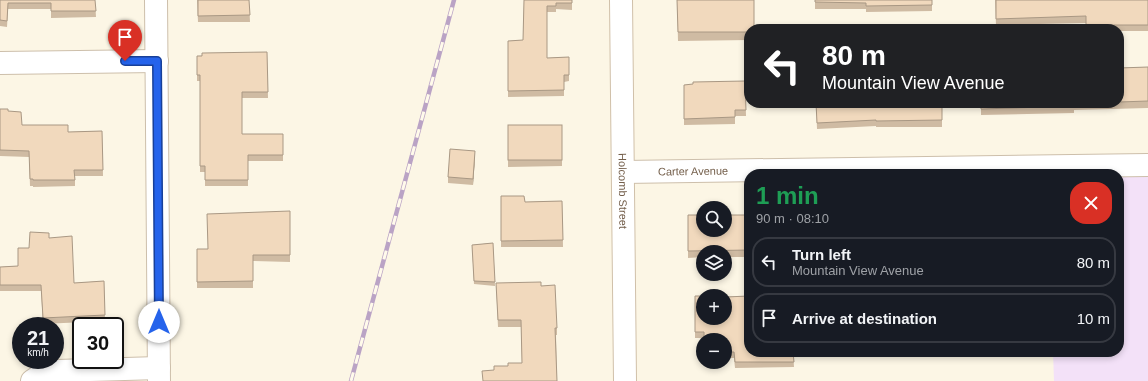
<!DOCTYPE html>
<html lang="en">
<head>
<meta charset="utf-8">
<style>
  body { margin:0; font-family:Helvetica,sans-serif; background:#242831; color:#f1f3f6; height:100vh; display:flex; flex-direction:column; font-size:15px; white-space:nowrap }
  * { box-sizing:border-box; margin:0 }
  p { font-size:13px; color:#9ea1a6 }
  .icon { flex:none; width:22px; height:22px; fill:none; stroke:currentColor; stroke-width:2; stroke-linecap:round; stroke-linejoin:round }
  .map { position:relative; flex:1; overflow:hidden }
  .details { position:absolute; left:744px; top:169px; width:380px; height:188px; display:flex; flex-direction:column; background:#171b24; border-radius:16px; box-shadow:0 2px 6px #0003 }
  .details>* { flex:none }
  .guide { position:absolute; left:744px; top:24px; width:380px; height:84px; border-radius:16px; box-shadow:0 2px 6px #0003; background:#202124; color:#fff; overflow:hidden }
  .buttons { position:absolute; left:696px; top:201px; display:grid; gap:8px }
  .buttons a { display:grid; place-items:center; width:36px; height:36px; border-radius:50%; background:#171b24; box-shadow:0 2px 6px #0003; font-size:20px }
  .speed { position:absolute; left:12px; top:317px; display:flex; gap:8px; font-size:20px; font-weight:700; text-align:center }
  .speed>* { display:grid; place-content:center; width:52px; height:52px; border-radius:50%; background:#171b24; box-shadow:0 2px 6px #0003; line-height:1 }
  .speed small { font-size:10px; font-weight:400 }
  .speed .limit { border:2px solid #111; border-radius:6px; background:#fff; color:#111 }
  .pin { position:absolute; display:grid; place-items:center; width:34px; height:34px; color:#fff; margin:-41px -17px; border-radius:50% 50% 50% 0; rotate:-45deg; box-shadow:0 0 4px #0007 }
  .pin .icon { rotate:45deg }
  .me { position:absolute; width:44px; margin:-22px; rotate:0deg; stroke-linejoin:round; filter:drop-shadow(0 0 3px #0008) }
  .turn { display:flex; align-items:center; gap:14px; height:84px; padding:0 12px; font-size:18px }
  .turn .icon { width:52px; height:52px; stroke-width:2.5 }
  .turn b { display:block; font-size:28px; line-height:34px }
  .round { display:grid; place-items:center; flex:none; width:42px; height:42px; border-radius:16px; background:#242831 }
  .overview { display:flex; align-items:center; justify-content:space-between; height:68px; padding:0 12px }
  h1 { font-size:24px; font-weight:700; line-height:30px; color:#1e9e55 }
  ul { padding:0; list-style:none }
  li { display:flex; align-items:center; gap:12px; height:50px; margin:0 8px 6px; padding:0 4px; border:2px solid #363941; border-radius:16px }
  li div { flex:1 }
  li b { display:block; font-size:15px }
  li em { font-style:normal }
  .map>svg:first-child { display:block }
  .education { fill:#f3e1f8 }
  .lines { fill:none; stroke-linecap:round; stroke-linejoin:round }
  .street-casing { stroke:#cdbfab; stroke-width:24 }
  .secondary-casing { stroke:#d0c0a9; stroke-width:24 }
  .street { stroke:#fff; stroke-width:22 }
  .secondary { stroke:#fff; stroke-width:22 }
  .rail-casing { stroke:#baa3c5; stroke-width:4.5 }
  .rail { stroke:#fffaeb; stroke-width:3; stroke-dasharray:9; stroke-linecap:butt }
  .wall { fill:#cfbba3 }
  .shaded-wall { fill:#a99884 }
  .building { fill:#f1d9bd; stroke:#a99884 }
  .route-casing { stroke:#184099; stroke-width:10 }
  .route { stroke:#2563eb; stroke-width:7 }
  .labels { text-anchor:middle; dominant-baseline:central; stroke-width:3; stroke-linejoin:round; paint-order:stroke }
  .street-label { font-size:11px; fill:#745f4b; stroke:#fffaeb }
</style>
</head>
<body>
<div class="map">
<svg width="1148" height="381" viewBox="0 0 1148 381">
  <rect width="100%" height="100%" fill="#fcf6e5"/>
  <path class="education" d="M1148,165V381H1054L1053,352H1119V174Z"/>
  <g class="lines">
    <defs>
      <g id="street">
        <path d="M156,0L159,381"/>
        <path d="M0,63L157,61"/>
        <path id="s1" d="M623,172L1148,165"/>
        <path d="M32,381L41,375L56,371L159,368"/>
      </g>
      <g id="secondary">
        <path id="s2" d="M621,0L625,381"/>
      </g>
    </defs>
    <use href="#street" class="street-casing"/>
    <use href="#secondary" class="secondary-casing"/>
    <use href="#street" class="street"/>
    <use href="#secondary" class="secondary"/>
    <defs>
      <path id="rail" d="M351,381L454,0"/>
    </defs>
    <use href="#rail" class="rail-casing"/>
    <use href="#rail" class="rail"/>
  </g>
  <g class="wall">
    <path d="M0,0H95L96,17L51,18V9H8L7,27L0,26Z"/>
    <path d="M197,0H249L250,22H198Z"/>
    <path d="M524,0H572V10L556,9V12H547V58L569,57V81L564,82V96L508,97V41L523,40Z"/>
    <path d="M677,0L749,29V40L678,41Z"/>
    <path d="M815,0H932V11L866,12V9H815Z"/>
    <path d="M995,0H1148V31H1119V29H1086V23L996,25Z"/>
    <path d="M267,52L268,98H242V134H283V161H248V186H205V172H200V81H197V56Z"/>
    <path d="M1148,67V108L1074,110V113L981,115V103H1119V68Z"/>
    <path d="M745,81L746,116H735V124L684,125V85Z"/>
    <path d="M816,103H942V127H876V126L817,129Z"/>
    <path d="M0,109L8,111L22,125L68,132L102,131L103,176H75V186L33,187V186H30L29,157L0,156Z"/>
    <path d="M508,125H562V166L508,167Z"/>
    <path d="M475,157L473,185L448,183V177Z"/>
    <path d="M501,196L525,202L562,201L563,247H501Z"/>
    <path d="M290,211V262L253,261V288H197V249H208Z"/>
    <path d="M688,215H749V257H725V252H703V257L688,258Z"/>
    <path d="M49,238L74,283L104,281L105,321L43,324L41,291H0V267L18,266L29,248Z"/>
    <path d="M493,243L495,286L474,284L472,245Z"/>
    <path d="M496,283L541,286L557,328V335H556L557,381L494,370L508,366L522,363L521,327H498Z"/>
    <path d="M695,296H703L749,352H793L794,367L735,368L734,358H725V340L704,338H695Z"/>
  </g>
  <path class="shaded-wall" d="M475,151V157L473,185V179Z"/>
  <g class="building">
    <path d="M0,0H95L96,11H51V3H8L7,21L0,20Z"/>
    <path d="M198,0H249L250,15L198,16Z"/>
    <path d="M524,0H572V3H556V6H547V58L569,57V75H564V90L508,91V41L523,40Z"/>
    <path d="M677,0H754V29H749V32H678Z"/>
    <path d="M815,0H932V5L866,6V3L815,2Z"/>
    <path d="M996,0H1148V25H1109V29H1086V16L996,19Z"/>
    <path d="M267,52L268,92H242V134H283V155H248V180H205V166H200V75H197V56H202V53Z"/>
    <path d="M1148,67V101L1119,102V68Z"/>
    <path d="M745,81L746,110H735V117L684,119V85L693,84V82Z"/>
    <path d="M816,103H942V120L876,121V120L817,123Z"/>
    <path d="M981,103H1103L1074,104V106L981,109Z"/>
    <path d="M0,109H8V111L21,112L22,125H68V132L102,131L103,170H74L75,180H33V179H30L29,151L0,150Z"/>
    <rect x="508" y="125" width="54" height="35"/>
    <path d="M450,149L475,151L473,179L448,177Z"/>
    <path d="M501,196H524L525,202L562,201L563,240L501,241Z"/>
    <path d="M290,211V255H253V281L197,282V249H208L207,214Z"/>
    <path d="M688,215H703V230H725V215H749V250L688,251Z"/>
    <path d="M30,232L49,233V238L72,236L74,283L104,281L105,315L43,318L41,285H0V267L18,266V248H29Z"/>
    <path d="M493,243L495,282L474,281L472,245Z"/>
    <path d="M541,282V286L555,285L557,328H555L557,381H483L482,371L494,370V366H508V363H522L521,320H498L496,283Z"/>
    <path d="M695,296H721H703V318H725V297L749,296V352H793L794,362H735L734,352H725V340H704V332H695Z"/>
  </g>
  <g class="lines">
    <defs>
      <path id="route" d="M125,61H157L159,322"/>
    </defs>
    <use href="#route" class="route-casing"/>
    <use href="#route" class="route"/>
  </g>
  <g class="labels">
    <g class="street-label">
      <text stroke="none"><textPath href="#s1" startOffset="70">Carter Avenue</textPath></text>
      <text stroke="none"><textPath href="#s2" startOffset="191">Holcomb Street</textPath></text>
    </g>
  </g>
</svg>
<div class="buttons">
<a><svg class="icon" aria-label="search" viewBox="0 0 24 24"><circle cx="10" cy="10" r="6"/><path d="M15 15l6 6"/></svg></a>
<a><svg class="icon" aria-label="layers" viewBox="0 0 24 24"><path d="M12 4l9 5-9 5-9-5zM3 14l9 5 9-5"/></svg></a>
<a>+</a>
<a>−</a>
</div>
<div class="speed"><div>21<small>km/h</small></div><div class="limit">30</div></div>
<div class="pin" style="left:125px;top:61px;background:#d93025"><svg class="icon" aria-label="arrive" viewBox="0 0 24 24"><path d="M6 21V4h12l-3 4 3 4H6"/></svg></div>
<svg class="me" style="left:159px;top:322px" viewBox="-20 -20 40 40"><circle r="19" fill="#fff"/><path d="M0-13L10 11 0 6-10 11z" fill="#2563eb"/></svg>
<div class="guide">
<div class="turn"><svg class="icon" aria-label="left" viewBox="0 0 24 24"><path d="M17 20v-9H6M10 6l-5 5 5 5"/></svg><div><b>80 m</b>Mountain View Avenue</div></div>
</div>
<section class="details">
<div class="overview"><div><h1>1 min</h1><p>90 m · 08:10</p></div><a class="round" style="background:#d93025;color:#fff"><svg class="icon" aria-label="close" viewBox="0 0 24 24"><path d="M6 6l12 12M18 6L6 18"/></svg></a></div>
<ul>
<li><svg class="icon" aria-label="left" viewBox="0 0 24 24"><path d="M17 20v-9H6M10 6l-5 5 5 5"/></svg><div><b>Turn left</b><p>Mountain View Avenue</p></div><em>80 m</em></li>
<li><svg class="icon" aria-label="arrive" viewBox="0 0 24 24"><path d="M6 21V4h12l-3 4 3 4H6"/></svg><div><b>Arrive at destination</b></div><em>10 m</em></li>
</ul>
</section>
</div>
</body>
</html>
